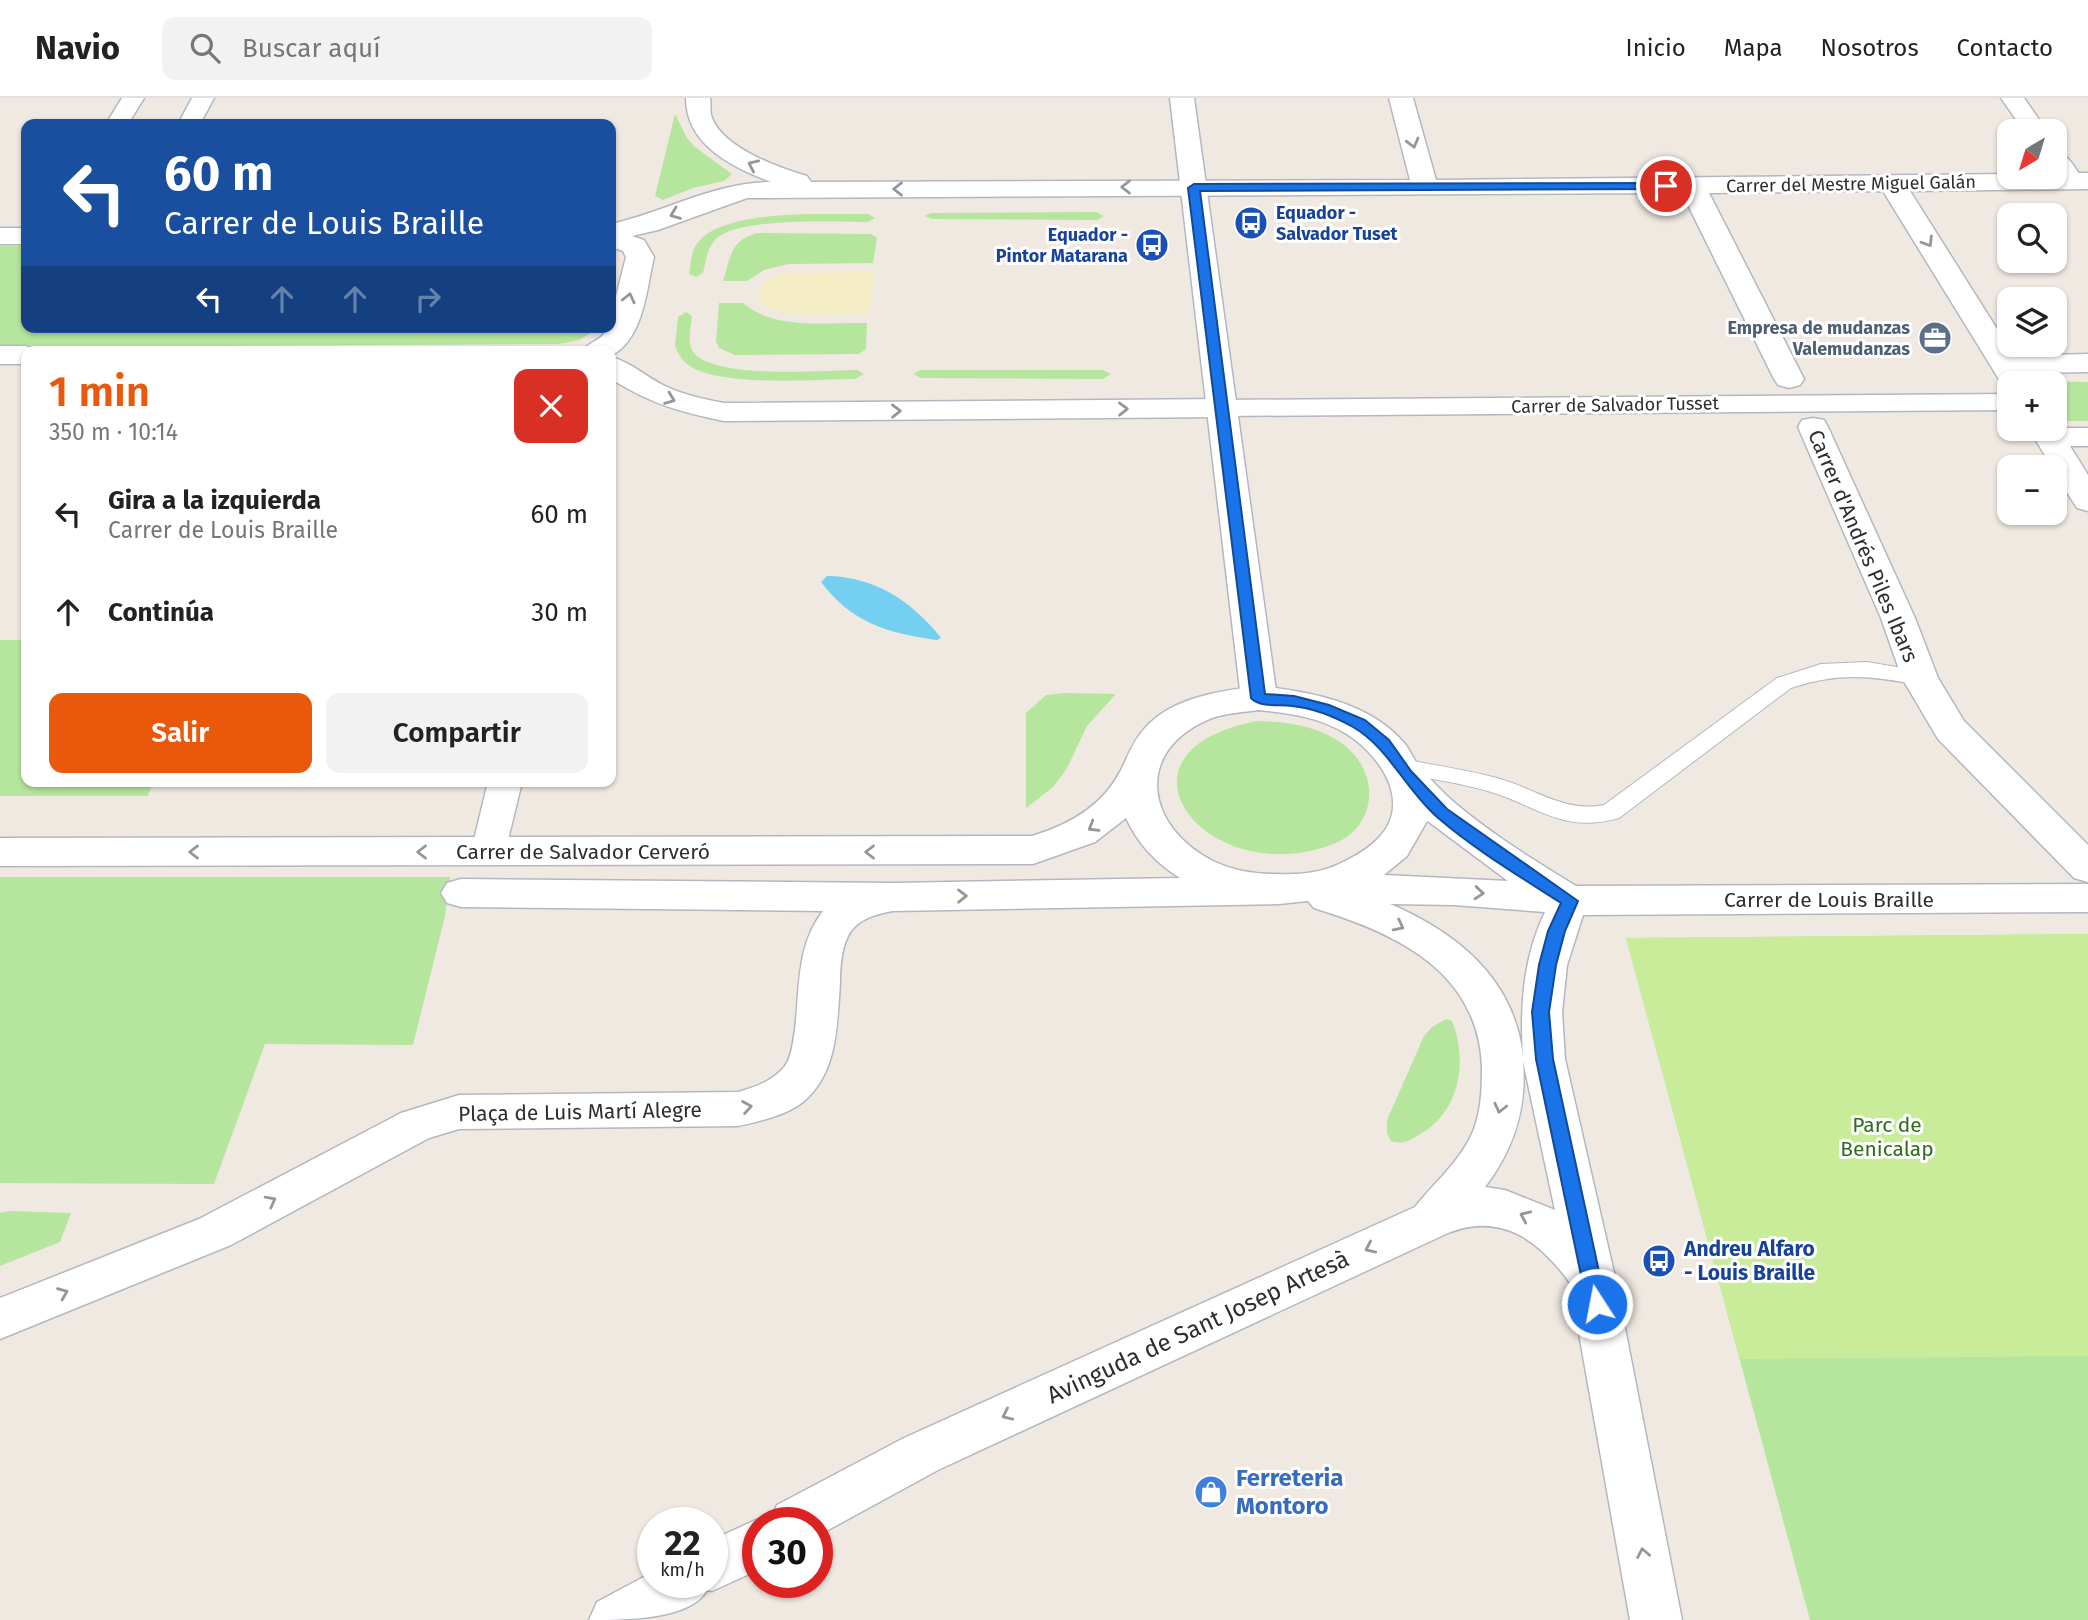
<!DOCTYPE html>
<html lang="es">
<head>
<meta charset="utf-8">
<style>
  body { margin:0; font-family:"Fira Sans",sans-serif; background:#f2f2f2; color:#222; height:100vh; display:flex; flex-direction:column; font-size:26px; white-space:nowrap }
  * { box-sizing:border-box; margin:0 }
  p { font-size:23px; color:#767676 }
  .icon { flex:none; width:38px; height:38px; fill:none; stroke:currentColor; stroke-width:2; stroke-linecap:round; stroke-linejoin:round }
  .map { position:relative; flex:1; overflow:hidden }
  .side { position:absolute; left:21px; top:248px; width:595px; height:441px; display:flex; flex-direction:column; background:#fff; border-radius:14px; box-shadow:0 2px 5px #0004 }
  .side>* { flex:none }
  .banner { position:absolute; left:21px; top:21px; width:595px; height:214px; border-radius:14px; box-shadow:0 2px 5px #0004; background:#1a4fa0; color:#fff; overflow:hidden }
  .needle { width:46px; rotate:218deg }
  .buttons { position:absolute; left:1997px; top:21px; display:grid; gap:14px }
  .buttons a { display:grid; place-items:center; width:70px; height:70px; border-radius:14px; background:#fff; box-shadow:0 2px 5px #0004; font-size:35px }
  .speed { position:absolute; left:637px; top:1409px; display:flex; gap:14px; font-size:35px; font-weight:700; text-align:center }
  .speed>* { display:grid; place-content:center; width:91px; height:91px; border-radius:50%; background:#fff; box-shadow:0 2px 5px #0004; line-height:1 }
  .speed small { font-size:18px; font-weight:400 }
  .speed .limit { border:10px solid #d22; background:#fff; color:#111 }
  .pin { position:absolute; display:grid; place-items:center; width:60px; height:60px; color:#fff; margin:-30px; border:4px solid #fff; border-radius:50%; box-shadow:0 2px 7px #0007 }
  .me { position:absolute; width:77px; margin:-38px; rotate:349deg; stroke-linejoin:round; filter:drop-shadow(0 0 5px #0008) }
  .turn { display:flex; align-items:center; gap:24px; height:147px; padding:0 28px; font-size:32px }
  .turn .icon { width:91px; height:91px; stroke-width:2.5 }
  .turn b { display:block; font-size:49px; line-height:60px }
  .lanes { display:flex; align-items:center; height:66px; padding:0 28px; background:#0003; justify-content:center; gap:35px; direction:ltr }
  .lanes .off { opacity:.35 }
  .round { display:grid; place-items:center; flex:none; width:74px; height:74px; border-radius:14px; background:#f2f2f2 }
  .headline { display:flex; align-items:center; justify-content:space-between; height:119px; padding:0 28px }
  h1 { font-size:42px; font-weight:600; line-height:52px; color:#ea580c }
  .primary-button { display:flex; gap:14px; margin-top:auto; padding:14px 28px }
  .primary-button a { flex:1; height:80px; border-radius:14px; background:#ea580c; color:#fff; font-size:28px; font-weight:600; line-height:80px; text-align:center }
  .primary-button a+a { background:#f2f2f2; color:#222 }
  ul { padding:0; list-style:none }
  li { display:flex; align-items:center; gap:21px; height:98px; padding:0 28px }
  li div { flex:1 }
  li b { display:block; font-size:26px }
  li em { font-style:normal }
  header { display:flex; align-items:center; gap:42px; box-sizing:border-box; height:98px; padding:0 35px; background:#fff; border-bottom:2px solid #e0e0e0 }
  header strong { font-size:33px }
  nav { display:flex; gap:38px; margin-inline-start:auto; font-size:24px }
  .search { width:490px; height:63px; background:#f2f2f2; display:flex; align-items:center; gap:18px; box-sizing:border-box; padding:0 24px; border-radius:14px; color:#767676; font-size:26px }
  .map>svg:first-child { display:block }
  .green { fill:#b6e59e }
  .sand { fill:#f3ecc5 }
  .pitch { fill:#c9ec9a }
  .water { fill:#75cff0 }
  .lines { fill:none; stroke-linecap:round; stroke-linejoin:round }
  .service-casing { stroke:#b4b7c1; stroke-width:2 }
  .pedestrian-casing { stroke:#b4b7c1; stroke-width:3 }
  .minor-casing { stroke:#b4b7c1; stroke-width:3 }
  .tertiary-casing { stroke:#b4b7c1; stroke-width:3 }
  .service { fill:#fff; fill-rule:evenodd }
  .pedestrian { fill:#fff; fill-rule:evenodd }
  .minor { fill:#fff; fill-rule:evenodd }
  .tertiary { fill:#fff; fill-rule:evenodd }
  .oneway { stroke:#969696 }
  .route { fill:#1a73e8; stroke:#114b97; stroke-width:2 }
  .labels { text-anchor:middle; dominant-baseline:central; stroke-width:6; stroke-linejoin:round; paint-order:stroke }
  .far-street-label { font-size:18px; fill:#2e2e2e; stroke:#fff }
  .far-transit-label { font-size:18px; font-weight:bold; fill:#164399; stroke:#fff; text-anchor:start }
  .far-service-label { font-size:18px; font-weight:bold; fill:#4e5e75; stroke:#fff; text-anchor:end }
  .street-label { font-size:21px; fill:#2e2e2e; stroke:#fff }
  .park-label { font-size:21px; fill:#2c6e1b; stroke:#fff }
  .transit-label { font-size:21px; font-weight:bold; fill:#164399; stroke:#fff; text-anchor:start }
  .near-street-label { font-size:24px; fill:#2e2e2e; stroke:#fff }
  .near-shop-label { font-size:24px; font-weight:bold; fill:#366cbe; stroke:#fff; text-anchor:start }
</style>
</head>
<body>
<header>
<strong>Navio</strong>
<div class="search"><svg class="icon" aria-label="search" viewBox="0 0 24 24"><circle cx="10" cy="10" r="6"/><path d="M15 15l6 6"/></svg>Buscar aquí</div>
<nav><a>Inicio</a><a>Mapa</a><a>Nosotros</a><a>Contacto</a></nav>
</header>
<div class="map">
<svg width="2088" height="1522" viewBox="0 0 2088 1522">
  <rect width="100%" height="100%" fill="#efe9e1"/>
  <g class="green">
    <path d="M675,16L687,40L695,49L732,76L724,83L693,90L663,102L655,98Z"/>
    <path d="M1096,114L1104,118L1097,122L932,121L924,118L931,115Z"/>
    <path d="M868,116L875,120L868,124C834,124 742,119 717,140C707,149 706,163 703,175L696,179L689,176C691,167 691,156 695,149C716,109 828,117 868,116Z"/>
    <path d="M757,135L871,136L877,140L873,165L789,166L764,172L747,183H723C731,158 730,143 757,135Z"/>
    <path d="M0,148H26V229H600L579,242L559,246L0,249Z"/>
    <path d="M719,205H743C776,233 826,224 867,225L866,251L859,256L735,257L719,250L716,243Z"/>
    <path d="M686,214L692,218C691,228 688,241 691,250C704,283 825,272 857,272L864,276L855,281C815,281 718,290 687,266C681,261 678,255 675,248L678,219Z"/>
    <path d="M920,272H1103L1111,276L1103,281L921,280L913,276Z"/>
    <path d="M2037,283L2088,284V323H2060L2055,313L2054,285H2039Z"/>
    <path d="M0,542H26V684H153L148,698H0Z"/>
    <path d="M1065,595L1116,596L1087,628L1066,672L1053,689L1026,710V615L1046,597Z"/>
    <path d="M1258,623C1288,624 1318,628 1343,646C1381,675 1378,730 1331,747C1203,793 1098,652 1258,623Z"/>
    <path d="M0,779H450L445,818L413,947L265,946L214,1086L0,1085Z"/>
    <path d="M2088,836V1522H1810L1626,840Z"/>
    <path d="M1446,921L1452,923C1468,963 1460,1012 1422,1035C1411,1042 1404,1047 1391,1043L1387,1035V1022L1424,938L1432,929Z"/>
    <path d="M9,1113L71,1115L60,1144L0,1168V1115Z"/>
  </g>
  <path class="sand" d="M874,174L869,215C841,216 774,226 758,199L764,184L781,175Z"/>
  <path class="pitch" d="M2088,836V1258L1740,1261L1626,840Z"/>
  <path class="water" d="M827,478C874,478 913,504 941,540L937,542C887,535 852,525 821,484Z"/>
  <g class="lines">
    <defs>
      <path id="service" d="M1867,564L1920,573L1927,575L1930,580L1927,585L1920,587C1870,578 1841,574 1791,590L1619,720C1561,736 1539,708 1488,693C1460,685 1430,681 1402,675L1394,673L1391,668L1394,663L1402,661C1434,667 1466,672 1497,680C1534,690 1565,715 1604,707L1777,580L1821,566Z"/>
      <g id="pedestrian">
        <path d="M122,0H144L128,26H106Z"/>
        <path d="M192,0H214L200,26H178Z"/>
        <path d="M2001,0H2024L2047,33H2024Z"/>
        <path d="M2054,52C2068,55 2076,72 2084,83L2080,88C2055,94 2054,71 2054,52Z"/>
        <path d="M2009,296V312L1222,318L1212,316L1208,310L1212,304L1222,302Z"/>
        <path d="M488,684H522L505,754L500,763L488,767L476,763L471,754Z"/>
      </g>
      <g id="minor">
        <path d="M686,0H710C711,5 710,12 711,17C720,49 779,70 807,78L811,84L1410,82L1389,0H1413L1436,82L2009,76V79H2054V75H2088V91L1910,93L2014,258L2088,256V274L2025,275L2031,285H2009V292L2005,291L1883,93L1709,95L1804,281L1800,287L1789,290L1778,287L1774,281L1682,95L747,100L658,132L632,138L644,142L654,159C646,193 644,240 611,258V254H581C589,243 603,243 608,229H611V218L626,159L623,153L611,149V126C665,114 715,84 771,84C732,69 686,47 686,0Z"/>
        <rect x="0" y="130" width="26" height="16"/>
        <path d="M0,248H26L39,254H26V266H0Z"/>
        <path d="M611,259C631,264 646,279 665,288C684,297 704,301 724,305L1222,301L1233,304L1237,310L1233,316L1222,319L724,323C679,314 650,305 611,281Z"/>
        <path d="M1813,320L1824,322L1828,329L1915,520L1938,580L1964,623L2088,747V784L2074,780L1938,641L1902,580L1881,520L1798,329L1802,322Z"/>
        <path d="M2054,324L2059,330H2088V348H2070L2088,377V413L2077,410L2054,374V369H2052L2029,331H2054Z"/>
        <path d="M1259,588C1310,594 1370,604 1405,646C1409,651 1412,658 1416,664C1427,678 1443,695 1456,706C1493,737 1535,763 1576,788L2088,786V814L1583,817L1567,867L1562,914L1565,961L1615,1179L1682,1522H1630L1570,1185C1539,1142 1501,1114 1448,1135L938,1372L817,1438V1424H770L777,1407L904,1340L1415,1109C1434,1085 1458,1065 1471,1038C1481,1017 1482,992 1482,970C1479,873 1396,835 1314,810L1308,803L1279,806L893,813C876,816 857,821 848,838C841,852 840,870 840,885C837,926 838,975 803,1004C785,1018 759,1023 738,1028L459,1031L429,1040L231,1147L0,1241V1200L199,1121L401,1015L459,997L738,994C756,989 773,983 785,968C792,959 793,943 795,932C800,890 796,848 823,813L461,809L447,805L441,795L447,785L461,781L893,785L1180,780C1156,765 1138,746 1126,720L1095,744L1033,766L0,768V740L1032,738C1069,727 1103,708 1121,672C1128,658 1133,643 1145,630C1173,599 1220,593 1259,588ZM1259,612C1289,615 1319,619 1345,635C1375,653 1409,696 1385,732C1374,748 1356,758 1339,766C1321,775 1297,777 1277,776C1256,776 1234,773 1215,764C1145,730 1132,652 1212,620C1227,615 1244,614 1259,612ZM1427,723L1429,724L1508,783L1384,777L1407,758ZM1390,806L1454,807L1545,814C1523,860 1520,908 1523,958C1514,881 1458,835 1390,806ZM1523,963L1555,1112L1505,1092L1485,1089C1514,1051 1527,1010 1523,963Z"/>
        <path d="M758,1421L767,1424H758V1472L712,1493L707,1492C691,1522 624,1522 589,1522L597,1504L653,1474V1484H712V1442Z"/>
      </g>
      <path id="tertiary" d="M1170,0H1194L1277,600L1272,608L1259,612L1246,608L1241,600Z"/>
    </defs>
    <use href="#service" class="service-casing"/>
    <use href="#pedestrian" class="pedestrian-casing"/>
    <use href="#minor" class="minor-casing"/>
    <use href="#tertiary" class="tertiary-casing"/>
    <use href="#service" class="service"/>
    <use href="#pedestrian" class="pedestrian"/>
    <use href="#minor" class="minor"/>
    <use href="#tertiary" class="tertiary"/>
  </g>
  <defs><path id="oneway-chevron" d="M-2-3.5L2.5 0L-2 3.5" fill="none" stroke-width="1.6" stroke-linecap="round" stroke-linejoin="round" transform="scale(1.75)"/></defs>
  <g class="oneway">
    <use href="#oneway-chevron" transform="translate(1413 45) rotate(75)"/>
    <use href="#oneway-chevron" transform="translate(753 67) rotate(-155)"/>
    <use href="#oneway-chevron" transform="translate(1126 89) rotate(180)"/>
    <use href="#oneway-chevron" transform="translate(898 91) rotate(180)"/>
    <use href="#oneway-chevron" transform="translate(675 116) rotate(159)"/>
    <use href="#oneway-chevron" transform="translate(1928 144) rotate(58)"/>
    <use href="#oneway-chevron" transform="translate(629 200) rotate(-77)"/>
    <use href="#oneway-chevron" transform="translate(670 301) rotate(21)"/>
    <use href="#oneway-chevron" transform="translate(1123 311) rotate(-1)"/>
    <use href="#oneway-chevron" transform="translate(896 313) rotate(-1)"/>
    <use href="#oneway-chevron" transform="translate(1093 729) rotate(149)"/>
    <use href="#oneway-chevron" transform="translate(194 754) rotate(180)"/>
    <use href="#oneway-chevron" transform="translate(422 754) rotate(180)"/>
    <use href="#oneway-chevron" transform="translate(870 754) rotate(-180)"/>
    <use href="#oneway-chevron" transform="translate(1479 795) rotate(5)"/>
    <use href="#oneway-chevron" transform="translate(962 798) rotate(-1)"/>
    <use href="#oneway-chevron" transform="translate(1399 828) rotate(27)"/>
    <use href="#oneway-chevron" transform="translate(747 1009) rotate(-9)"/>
    <use href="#oneway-chevron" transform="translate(1500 1010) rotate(103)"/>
    <use href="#oneway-chevron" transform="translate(271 1103) rotate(-28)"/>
    <use href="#oneway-chevron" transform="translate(1525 1118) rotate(-156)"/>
    <use href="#oneway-chevron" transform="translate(1370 1150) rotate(155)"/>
    <use href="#oneway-chevron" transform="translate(63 1195) rotate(-22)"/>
    <use href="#oneway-chevron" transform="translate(1007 1317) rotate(155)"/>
    <use href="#oneway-chevron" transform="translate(1643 1455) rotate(-101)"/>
  </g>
  <path class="route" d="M1666,85L1670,86V91L1200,93L1265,596L1294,598L1329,607L1365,622L1389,642L1411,673L1447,711L1578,803L1565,833L1556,867L1549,914L1553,961L1606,1206L1604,1211L1597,1214L1590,1211L1587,1206L1536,961L1532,914L1539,867L1548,833L1561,805C1519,778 1474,751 1437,719C1406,692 1388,649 1353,629C1335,619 1313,610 1292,608C1280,606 1260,610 1251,600L1188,90L1194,86Z"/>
  <defs>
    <symbol id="bus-disc" viewBox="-11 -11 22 22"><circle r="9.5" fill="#1a4fb4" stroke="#fff"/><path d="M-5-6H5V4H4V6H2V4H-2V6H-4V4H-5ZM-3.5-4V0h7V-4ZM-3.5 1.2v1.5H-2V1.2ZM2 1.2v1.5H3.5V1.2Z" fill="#fff"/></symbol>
    <symbol id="office-disc" viewBox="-11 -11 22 22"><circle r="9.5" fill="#5c6f8a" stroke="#fff"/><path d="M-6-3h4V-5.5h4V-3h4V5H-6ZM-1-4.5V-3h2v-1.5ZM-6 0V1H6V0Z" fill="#fff"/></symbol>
    <symbol id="shop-disc" viewBox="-11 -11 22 22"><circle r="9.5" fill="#3f7fe0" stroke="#fff"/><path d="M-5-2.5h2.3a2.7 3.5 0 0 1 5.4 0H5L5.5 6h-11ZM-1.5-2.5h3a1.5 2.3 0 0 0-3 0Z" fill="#fff"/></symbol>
  </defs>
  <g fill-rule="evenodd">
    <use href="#bus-disc" x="1232" y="106" width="38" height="38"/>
    <use href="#bus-disc" x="1133" y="128" width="38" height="38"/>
    <use href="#office-disc" x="1916" y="221" width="38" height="38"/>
    <use href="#bus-disc" x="1640" y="1144" width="38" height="38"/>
    <use href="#shop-disc" x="1192" y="1375" width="38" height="38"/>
  </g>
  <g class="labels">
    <g class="far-street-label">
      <text transform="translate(1851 86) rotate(-1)">Carrer del Mestre Miguel Galán</text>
      <text transform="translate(1615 307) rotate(-1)">Carrer de Salvador Tusset</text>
    </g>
    <g class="far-transit-label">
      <text x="1276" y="115">Equador -<tspan x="1276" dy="21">Salvador Tuset</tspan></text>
      <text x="1128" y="137" text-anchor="end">Equador -<tspan x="1128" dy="21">Pintor Matarana</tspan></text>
    </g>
    <g class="far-service-label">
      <text x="1910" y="230">Empresa de mudanzas<tspan x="1910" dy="21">Valemudanzas</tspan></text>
    </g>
    <g class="street-label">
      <text transform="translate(1863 448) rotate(67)">Carrer d'Andrés Piles Ibars</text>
      <text x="583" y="754">Carrer de Salvador Cerveró</text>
      <text x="1829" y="802">Carrer de Louis Braille</text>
      <text transform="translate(580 1014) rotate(-1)">Plaça de Luis Martí Alegre</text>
    </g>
    <g class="park-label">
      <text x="1887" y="1027">Parc de<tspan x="1887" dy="24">Benicalap</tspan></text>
    </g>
    <g class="transit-label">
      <text x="1684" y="1151">Andreu Alfaro<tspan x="1684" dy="24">- Louis Braille</tspan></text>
    </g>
    <g class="near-street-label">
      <text transform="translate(1198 1229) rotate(-25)">Avinguda de Sant Josep Artesà</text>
    </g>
    <g class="near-shop-label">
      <text x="1236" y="1380">Ferreteria<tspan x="1236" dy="28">Montoro</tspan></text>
    </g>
  </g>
</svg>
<div class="buttons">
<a><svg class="needle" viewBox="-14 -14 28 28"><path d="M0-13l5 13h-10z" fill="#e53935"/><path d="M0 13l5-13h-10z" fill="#767676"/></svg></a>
<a><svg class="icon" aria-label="search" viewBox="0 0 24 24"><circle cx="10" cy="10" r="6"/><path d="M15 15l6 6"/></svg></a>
<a><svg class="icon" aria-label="layers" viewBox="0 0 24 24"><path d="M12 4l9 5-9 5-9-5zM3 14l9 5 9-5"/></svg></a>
<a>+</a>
<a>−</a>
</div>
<div class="speed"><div>22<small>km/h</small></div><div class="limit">30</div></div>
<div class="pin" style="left:1666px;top:88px;background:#d93025"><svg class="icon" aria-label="arrive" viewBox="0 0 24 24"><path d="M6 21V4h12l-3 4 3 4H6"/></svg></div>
<svg class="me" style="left:1597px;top:1206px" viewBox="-20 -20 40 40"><circle r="17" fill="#1a73e8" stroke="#fff" stroke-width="3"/><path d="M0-11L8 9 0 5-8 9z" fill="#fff"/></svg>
<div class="banner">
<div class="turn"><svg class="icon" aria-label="left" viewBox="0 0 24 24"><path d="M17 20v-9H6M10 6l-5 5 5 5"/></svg><div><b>60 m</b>Carrer de Louis Braille</div></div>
<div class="lanes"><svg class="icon" aria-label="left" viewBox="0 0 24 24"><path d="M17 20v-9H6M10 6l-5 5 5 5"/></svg><svg class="icon off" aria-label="ahead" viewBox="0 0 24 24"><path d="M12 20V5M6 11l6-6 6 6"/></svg><svg class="icon off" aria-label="ahead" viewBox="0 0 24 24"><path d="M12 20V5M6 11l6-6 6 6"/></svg><svg class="icon off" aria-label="right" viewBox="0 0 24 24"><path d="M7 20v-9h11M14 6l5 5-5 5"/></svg></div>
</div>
<section class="side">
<div class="headline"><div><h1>1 min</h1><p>350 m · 10:14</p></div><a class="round" style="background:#d93025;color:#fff"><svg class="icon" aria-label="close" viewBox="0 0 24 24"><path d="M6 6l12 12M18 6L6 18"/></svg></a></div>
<ul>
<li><svg class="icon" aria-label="left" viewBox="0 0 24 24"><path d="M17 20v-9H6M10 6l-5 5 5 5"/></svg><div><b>Gira a la izquierda</b><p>Carrer de Louis Braille</p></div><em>60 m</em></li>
<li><svg class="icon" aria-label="ahead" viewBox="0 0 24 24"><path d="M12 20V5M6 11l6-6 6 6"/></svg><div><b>Continúa</b></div><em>30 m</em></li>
</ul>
<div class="primary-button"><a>Salir</a><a>Compartir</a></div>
</section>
</div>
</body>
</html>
